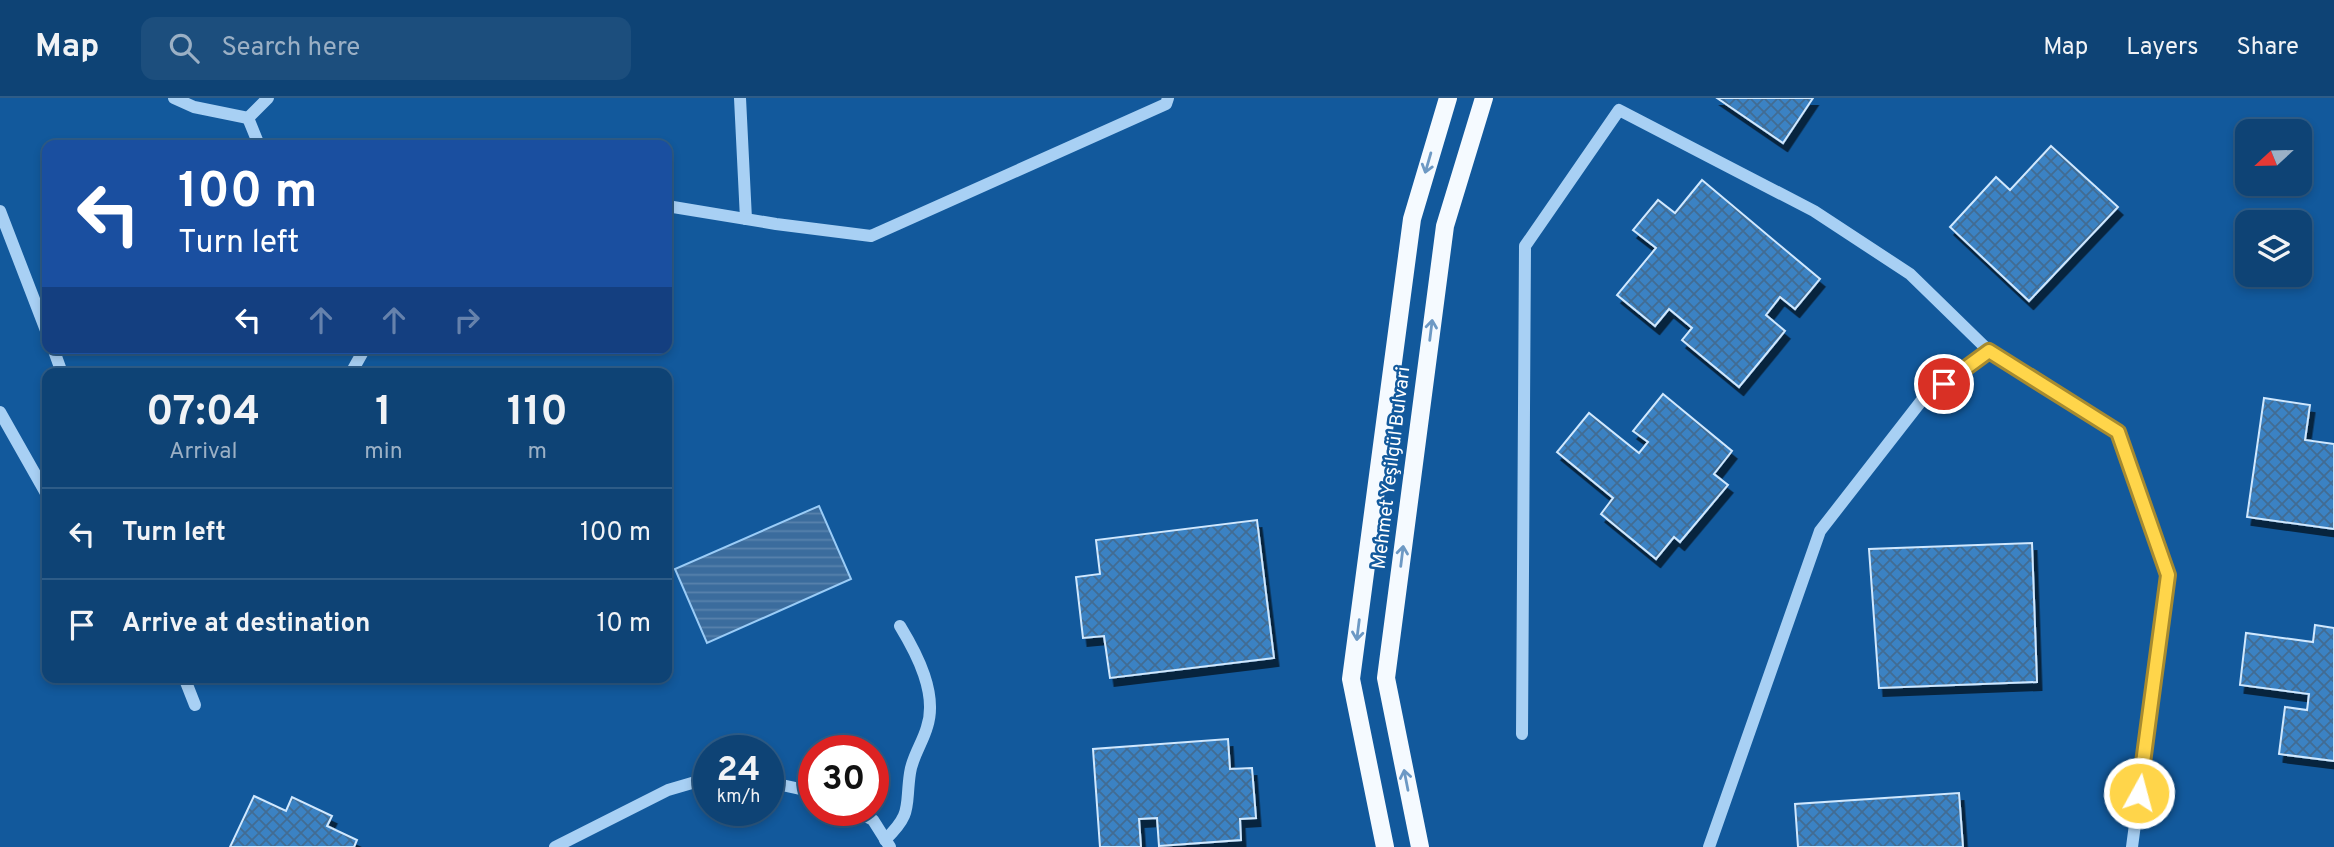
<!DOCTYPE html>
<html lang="en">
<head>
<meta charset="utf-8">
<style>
  body { margin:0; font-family:Overpass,sans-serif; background:#1c4e7d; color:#f1f3f6; height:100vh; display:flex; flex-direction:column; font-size:26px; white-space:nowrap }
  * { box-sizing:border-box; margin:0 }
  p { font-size:23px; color:#9bb0c5 }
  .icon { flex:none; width:38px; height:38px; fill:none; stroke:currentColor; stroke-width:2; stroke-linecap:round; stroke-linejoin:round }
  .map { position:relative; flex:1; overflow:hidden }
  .details { position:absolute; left:42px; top:270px; width:630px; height:315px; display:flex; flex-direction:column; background:#0e4375; border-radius:14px; box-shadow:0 4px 10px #0003,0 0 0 2px #2e5c87 }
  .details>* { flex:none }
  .guide { position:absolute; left:42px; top:42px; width:630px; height:214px; border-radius:14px; box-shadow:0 4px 10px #0003,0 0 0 2px #2e5c87; background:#1a4fa0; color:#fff; overflow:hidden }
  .needle { width:46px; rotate:248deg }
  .tools { position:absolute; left:2235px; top:21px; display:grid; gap:14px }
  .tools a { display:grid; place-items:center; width:77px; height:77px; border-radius:14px; background:#0e4375; box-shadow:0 4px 10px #0003,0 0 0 2px #2e5c87; font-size:35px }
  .speed { position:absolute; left:693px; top:637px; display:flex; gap:14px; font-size:35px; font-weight:700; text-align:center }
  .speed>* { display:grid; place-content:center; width:91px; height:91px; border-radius:50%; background:#0e4375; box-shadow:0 4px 10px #0003,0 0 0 2px #2e5c87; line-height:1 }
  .speed small { font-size:18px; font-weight:400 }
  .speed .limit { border:10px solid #d22; background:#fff; color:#111 }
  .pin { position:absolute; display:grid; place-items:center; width:60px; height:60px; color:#fff; margin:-30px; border:4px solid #fff; border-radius:50%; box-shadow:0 2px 7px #0007 }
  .me { position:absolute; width:77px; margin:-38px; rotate:7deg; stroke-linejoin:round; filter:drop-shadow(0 0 5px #0008) }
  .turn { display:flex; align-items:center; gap:24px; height:147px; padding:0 21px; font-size:32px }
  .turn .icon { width:91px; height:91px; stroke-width:2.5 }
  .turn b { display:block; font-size:49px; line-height:60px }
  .lanes { display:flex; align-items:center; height:66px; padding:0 21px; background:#0003; justify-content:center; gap:35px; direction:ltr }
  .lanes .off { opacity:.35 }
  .eta { display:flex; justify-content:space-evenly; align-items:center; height:119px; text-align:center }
  .eta b { font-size:42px; font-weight:700; line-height:49px }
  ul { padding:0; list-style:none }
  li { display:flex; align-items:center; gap:21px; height:91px; padding:0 21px; border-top:2px solid #2e5c87 }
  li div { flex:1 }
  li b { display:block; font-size:26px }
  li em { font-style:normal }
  header { display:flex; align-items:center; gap:42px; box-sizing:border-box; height:98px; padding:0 35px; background:#0e4375; border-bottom:2px solid #2e5c87 }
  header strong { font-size:33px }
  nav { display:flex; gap:38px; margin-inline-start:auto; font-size:24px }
  .search { width:490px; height:63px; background:#1c4e7d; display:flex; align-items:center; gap:18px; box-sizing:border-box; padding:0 24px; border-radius:14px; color:#9bb0c5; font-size:26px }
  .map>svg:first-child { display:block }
  .water { fill:url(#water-rules); stroke:#9accf7; stroke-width:2 }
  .building { fill:url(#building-cross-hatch); stroke:#d0e8fe; stroke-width:2; filter:url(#shadow) }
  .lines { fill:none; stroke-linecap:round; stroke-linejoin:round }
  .minor { stroke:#a8d0f4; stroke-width:12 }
  .major { stroke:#f5faff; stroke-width:18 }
  .oneway { stroke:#6d99c4 }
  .route-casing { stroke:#a68a30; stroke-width:18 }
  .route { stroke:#ffd54a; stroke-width:12 }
  .labels { text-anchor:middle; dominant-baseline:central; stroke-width:5; stroke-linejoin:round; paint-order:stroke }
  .street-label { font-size:19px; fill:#fff; stroke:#12599c }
</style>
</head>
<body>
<header>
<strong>Map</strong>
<div class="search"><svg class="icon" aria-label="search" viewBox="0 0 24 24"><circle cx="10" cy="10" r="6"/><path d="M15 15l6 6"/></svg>Search here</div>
<nav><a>Map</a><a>Layers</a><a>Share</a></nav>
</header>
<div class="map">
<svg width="2334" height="749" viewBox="0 0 2334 749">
  <defs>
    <pattern id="water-rules" width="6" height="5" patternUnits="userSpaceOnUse" patternTransform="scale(1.75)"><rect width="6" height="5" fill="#3b6c9d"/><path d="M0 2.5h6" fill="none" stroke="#5882ac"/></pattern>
    <pattern id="building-cross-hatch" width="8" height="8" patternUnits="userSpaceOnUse" patternTransform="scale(1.75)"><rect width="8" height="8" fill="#3b82c3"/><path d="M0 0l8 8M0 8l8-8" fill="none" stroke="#426c93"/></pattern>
    <filter id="shadow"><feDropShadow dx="4.5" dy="8" stdDeviation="0" flood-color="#0009"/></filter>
  </defs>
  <rect width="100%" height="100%" fill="#12599c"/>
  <path class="water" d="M819,408L851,481L707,545L675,471Z"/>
  <g class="building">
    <path d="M1717,0H1813L1783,45Z"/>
    <path d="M2051,48L2118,109L2029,203L1950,129L1996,79L2010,92Z"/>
    <path d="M1702,82L1820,181L1795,211L1780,199L1766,217L1785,233L1739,289L1682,242L1692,230L1669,211L1655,228L1617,197L1656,150L1633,132L1658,102L1675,115Z"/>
    <path d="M1663,296L1732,353L1714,376L1728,387L1680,444L1674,439L1656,461L1601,416L1613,400L1557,354L1589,315L1639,355L1648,344L1633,333Z"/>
    <path d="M2264,300L2310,307L2305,342L2334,346V431L2247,419Z"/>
    <path d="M1257,422L1274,560L1110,580L1104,538L1083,540L1076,479L1100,476L1096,442Z"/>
    <path d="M2032,445L2037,584L1879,590L1869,451Z"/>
    <path d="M2315,527L2334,530V663L2279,656L2285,609L2307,612L2309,596L2240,587L2246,535L2313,544Z"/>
    <path d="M1228,641L1230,671L1252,670L1256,720L1240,721L1241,742L1159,748L1157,720L1139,721L1141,749H1100L1093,651Z"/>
    <path d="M1959,695L1963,749H1798L1795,706Z"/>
    <path d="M254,698L286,713L292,699L332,718L327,728L357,742L354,749H230Z"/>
  </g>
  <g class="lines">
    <g class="minor">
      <path d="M174,0L194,9L248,20"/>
      <path d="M740,0L746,121"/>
      <path d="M259,47L248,20L268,0"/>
      <path d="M667,108L776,126L871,138L1166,6L1168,0"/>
      <path d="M0,113L47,235"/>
      <path d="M53,250L62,275"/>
      <path d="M1989,253L2118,334L2168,477L2132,749"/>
      <path d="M351,275L365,250"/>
      <path d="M0,314L47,397"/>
      <path d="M184,579L195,607"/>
      <path d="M1522,636L1525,148L1619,12L1814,113L1910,176L1989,253L1922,302L1820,433L1709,749"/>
      <path d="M768,684L814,694"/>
      <path d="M854,712L873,722L890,749"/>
      <path d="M885,742C913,715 905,709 910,675C912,659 923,644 927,629C938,596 917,556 900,528"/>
      <path d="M555,749L668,692L709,680"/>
    </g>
    <g class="major">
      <path d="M1385,749L1351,581L1412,121L1448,0"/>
      <path d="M1420,749L1386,580L1445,128L1484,0"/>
    </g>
  </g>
  <defs><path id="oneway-shaft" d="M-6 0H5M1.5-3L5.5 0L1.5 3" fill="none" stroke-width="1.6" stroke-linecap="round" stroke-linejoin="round" transform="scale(1.75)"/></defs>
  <g class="oneway">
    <use href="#oneway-shaft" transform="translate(1428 65) rotate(106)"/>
    <use href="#oneway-shaft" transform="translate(1431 232) rotate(-83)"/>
    <use href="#oneway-shaft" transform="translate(1402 458) rotate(-83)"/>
    <use href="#oneway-shaft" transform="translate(1358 532) rotate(97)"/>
    <use href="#oneway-shaft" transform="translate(1406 682) rotate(-101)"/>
  </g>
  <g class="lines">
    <defs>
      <path id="route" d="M1944,286L1989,253L2118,334L2168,477L2139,695"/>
    </defs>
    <use href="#route" class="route-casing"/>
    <use href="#route" class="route"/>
  </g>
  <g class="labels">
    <g class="street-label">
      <text transform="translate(1392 370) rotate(-83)">Mehmet Yeşilgül Bulvari</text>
    </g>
  </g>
</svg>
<div class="tools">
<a><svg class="needle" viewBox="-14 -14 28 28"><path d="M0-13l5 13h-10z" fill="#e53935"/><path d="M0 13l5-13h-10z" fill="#9bb0c5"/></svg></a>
<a><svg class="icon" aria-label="layers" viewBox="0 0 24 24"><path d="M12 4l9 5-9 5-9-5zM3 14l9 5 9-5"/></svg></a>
</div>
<div class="speed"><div>24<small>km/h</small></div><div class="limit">30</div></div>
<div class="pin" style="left:1944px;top:286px;background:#d93025"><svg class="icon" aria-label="arrive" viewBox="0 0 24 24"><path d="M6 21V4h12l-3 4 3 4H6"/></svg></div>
<svg class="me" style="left:2139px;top:695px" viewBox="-20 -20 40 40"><circle r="17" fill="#ffd54a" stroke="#fff" stroke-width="3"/><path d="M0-11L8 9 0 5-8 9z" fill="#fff"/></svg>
<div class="guide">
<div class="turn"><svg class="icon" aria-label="left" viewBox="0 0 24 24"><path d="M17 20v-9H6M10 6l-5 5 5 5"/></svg><div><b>100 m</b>Turn left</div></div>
<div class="lanes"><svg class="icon" aria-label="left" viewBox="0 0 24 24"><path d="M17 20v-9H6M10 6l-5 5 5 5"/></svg><svg class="icon off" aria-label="ahead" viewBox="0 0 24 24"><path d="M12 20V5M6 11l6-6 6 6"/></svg><svg class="icon off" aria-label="ahead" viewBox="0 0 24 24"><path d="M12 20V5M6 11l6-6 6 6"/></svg><svg class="icon off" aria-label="right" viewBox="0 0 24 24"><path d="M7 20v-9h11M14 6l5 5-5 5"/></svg></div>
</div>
<section class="details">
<div class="eta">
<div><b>07:04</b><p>Arrival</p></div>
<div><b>1</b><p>min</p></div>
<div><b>110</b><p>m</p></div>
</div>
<ul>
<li><svg class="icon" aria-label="left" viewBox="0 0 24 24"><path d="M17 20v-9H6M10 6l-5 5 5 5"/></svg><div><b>Turn left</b></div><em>100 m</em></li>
<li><svg class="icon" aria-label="arrive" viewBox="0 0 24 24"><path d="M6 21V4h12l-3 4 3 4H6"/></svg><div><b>Arrive at destination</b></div><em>10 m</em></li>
</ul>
</section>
</div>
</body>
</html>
